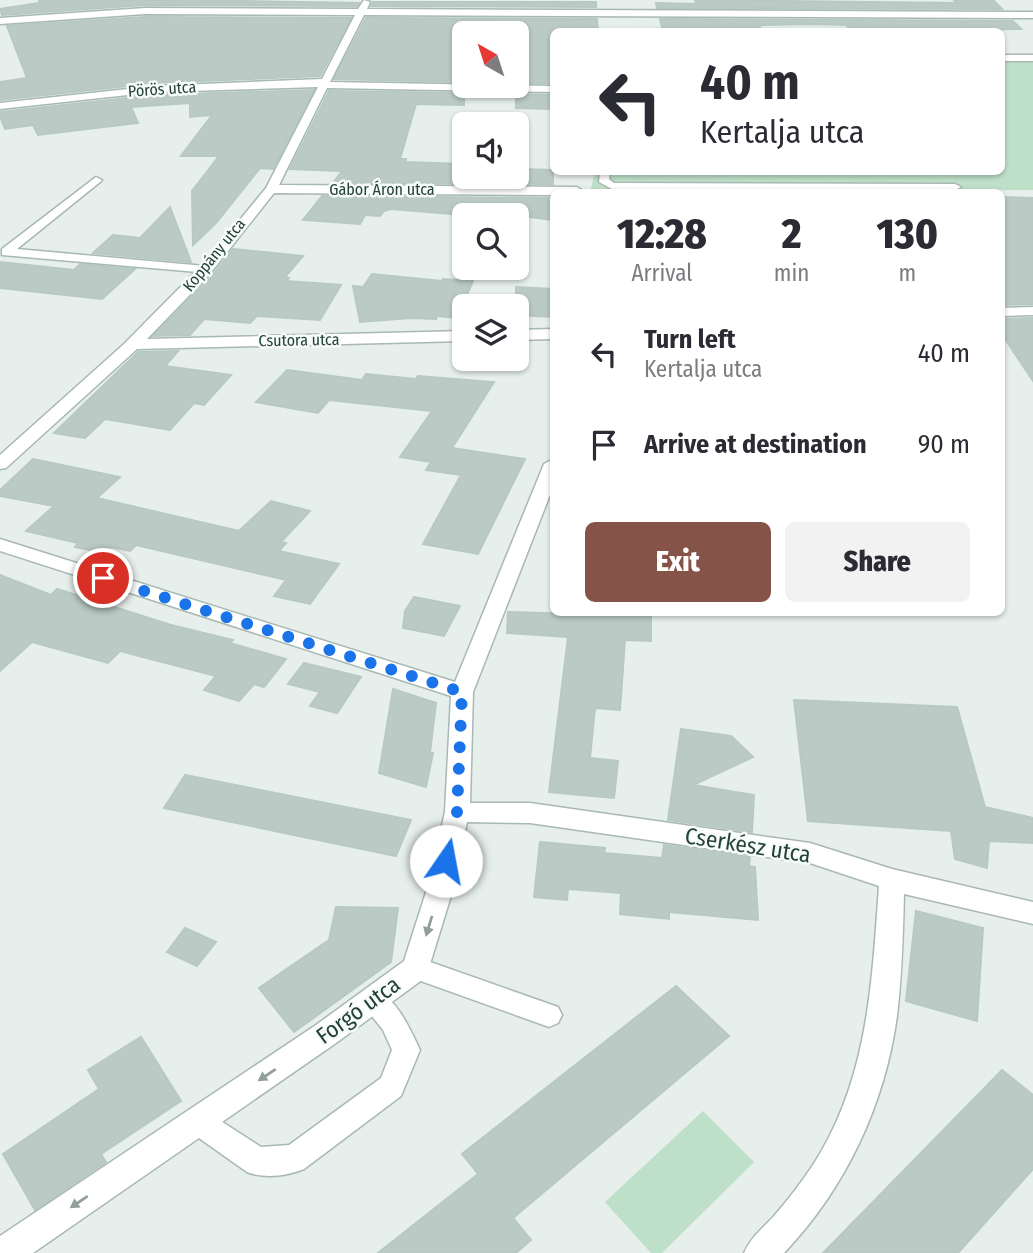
<!DOCTYPE html>
<html lang="en">
<head>
<meta charset="utf-8">
<style>
  body { margin:0; font-family:"Fira Sans Condensed",sans-serif; background:#f2f2f3; color:#2b2b33; height:100vh; display:flex; flex-direction:column; font-size:26px; white-space:nowrap }
  * { box-sizing:border-box; margin:0 }
  p { font-size:23px; color:#7c7c81 }
  .icon { flex:none; width:38px; height:38px; fill:none; stroke:currentColor; stroke-width:2; stroke-linecap:round; stroke-linejoin:round }
  .map { position:relative; flex:1; overflow:hidden }
  .drawer { position:absolute; left:550px; top:189px; width:455px; height:427px; display:flex; flex-direction:column; background:#fff; border-radius:10px; box-shadow:0 2px 5px #0004 }
  .drawer>* { flex:none }
  .hud { position:absolute; left:550px; top:28px; width:455px; height:147px; border-radius:10px; box-shadow:0 2px 5px #0004; background:#fff; color:#2b2b33; overflow:hidden }
  .needle { width:46px; rotate:321deg }
  .controls { position:absolute; left:452px; top:21px; display:grid; gap:14px }
  .controls a { display:grid; place-items:center; width:77px; height:77px; border-radius:10px; background:#fff; box-shadow:0 2px 5px #0004; font-size:35px }
  .pin { position:absolute; display:grid; place-items:center; width:60px; height:60px; color:#fff; margin:-30px; border:4px solid #fff; border-radius:50%; box-shadow:0 2px 7px #0007 }
  .me { position:absolute; width:77px; margin:-38px; rotate:12deg; stroke-linejoin:round; filter:drop-shadow(0 0 5px #0008) }
  .turn { display:flex; align-items:center; gap:24px; height:147px; padding:0 35px; font-size:32px }
  .turn .icon { width:91px; height:91px; stroke-width:2.5 }
  .turn b { display:block; font-size:49px; line-height:60px }
  .eta { display:flex; justify-content:space-evenly; align-items:center; height:119px; text-align:center }
  .eta b { font-size:42px; font-weight:800; line-height:49px }
  .action { display:flex; gap:14px; margin-top:auto; padding:14px 35px }
  .action a { flex:1; height:80px; border-radius:10px; background:#855347; color:#fff; font-size:28px; font-weight:800; line-height:80px; text-align:center }
  .action a+a { background:#f2f2f3; color:#2b2b33 }
  ul { padding:0; list-style:none }
  li { display:flex; align-items:center; gap:21px; height:91px; padding:0 35px }
  li div { flex:1 }
  li b { display:block; font-size:26px }
  li em { font-style:normal }
  .map>svg:first-child { display:block }
  .green { fill:#bfe0c8 }
  .building { fill:#bbcac4; stroke:#b8c9c2; stroke-width:2 }
  .lines { fill:none; stroke-linecap:round; stroke-linejoin:round }
  .lane-casing { stroke:#a8b8b2; stroke-width:3 }
  .street-casing { stroke:#a8b8b2; stroke-width:3 }
  .lane { fill:#fff; fill-rule:evenodd }
  .street { fill:#fff; fill-rule:evenodd }
  .oneway { fill:#92a09c }
  .route { stroke:#1a73e8; stroke-width:12; stroke-dasharray:0 21.6 }
  .labels { text-anchor:middle; dominant-baseline:central; stroke-width:5; stroke-linejoin:round; paint-order:stroke }
  .far-street-label { font-size:16px; fill:#24423a; stroke:#f7fbf9 }
  .near-street-label { font-size:23px; fill:#24423a; stroke:#f7fbf9 }
</style>
</head>
<body>
<div class="map">
<svg width="1033" height="1253" viewBox="0 0 1033 1253">
  <rect width="100%" height="100%" fill="#e6efeb"/>
  <g class="green">
    <path d="M1001,56H1033V190L590,192L595,172H1001Z"/>
    <path d="M703,1111L754,1162L662,1253H651L605,1202Z"/>
  </g>
  <g class="building">
    <path d="M39,0H188L359,3L357,6L145,5L2,15L0,9L39,3Z"/>
    <path d="M695,0L958,3L954,0H993L1002,9L657,8L656,3L696,4Z"/>
    <path d="M373,2H596V7L371,6Z"/>
    <path d="M145,17L351,18L320,76L155,83L0,100V82L27,78L7,26Z"/>
    <path d="M366,18L597,19L598,32H553V83H516V27H476L473,33H464V82L334,79Z"/>
    <path d="M660,19L1013,21L1021,29L871,32L869,29H850L846,25L813,24L759,25L762,32H663Z"/>
    <path d="M314,90L273,169L260,168L216,223L193,245L192,191L219,156H181L212,115L190,117V103L131,107L138,123L38,135L33,125L5,129L0,116V112L155,95Z"/>
    <path d="M329,91L464,93V105L416,104L400,159H406L405,162L462,164L458,177H518L519,169L553,170V184L333,183L342,171L290,169Z"/>
    <path d="M516,94L553,95V109L516,108Z"/>
    <path d="M322,196L553,198V220L516,215H464L391,209L384,211L380,216L365,215L360,224L303,220Z"/>
    <path d="M1001,197L1033,198V304L1001,305Z"/>
    <path d="M170,207L191,262L93,253L113,235L140,238Z"/>
    <path d="M233,249L303,256L285,277L289,278L286,281L341,285L320,320L257,316L250,323L204,319L190,335L153,336L210,278Z"/>
    <path d="M0,262L74,270L80,264L135,269L102,299L0,288Z"/>
    <path d="M372,274L442,281L443,279L473,281L457,318L437,316L436,319L411,318L360,322L353,286L363,287Z"/>
    <path d="M516,287L553,289V317L516,315Z"/>
    <path d="M1033,318V381L1001,333V319Z"/>
    <path d="M178,351L165,366L231,375L204,405L194,403L170,430L105,419L85,438L54,433L138,352Z"/>
    <path d="M287,370L362,380L366,374L416,379L418,376L494,382L452,448L525,459L478,554L423,544L461,475L426,470L431,462L400,457L432,411L329,400L318,413L256,402Z"/>
    <path d="M33,459L120,477L97,498L239,531L271,501L310,511L281,542L286,543L279,551L339,564L310,604L274,596L286,580L136,545L130,551L111,547L105,553L75,547L78,543L26,531L54,506L0,496V490Z"/>
    <path d="M0,575L51,595L57,589L171,625L233,640L230,643L286,659L264,687L254,684L239,701L204,690L216,676L120,651L108,663L32,642L0,671Z"/>
    <path d="M414,597L460,606L444,636L403,628L405,611Z"/>
    <path d="M508,612L651,616V641L625,640L620,710L595,708L590,758L618,761L614,798L549,792L568,637L507,633Z"/>
    <path d="M304,663L361,677L337,713L310,706L320,692L288,684Z"/>
    <path d="M393,689L436,703L430,753H433L426,787L379,773Z"/>
    <path d="M794,700L957,707L985,807L1033,818V843L989,841L987,868L955,859L951,831L808,821Z"/>
    <path d="M681,729L731,736L753,757L693,785L754,795L752,832L668,820Z"/>
    <path d="M185,775L411,820L396,856L164,808Z"/>
    <path d="M540,842L605,848L604,853L662,858L664,845L750,857L749,866L755,867L758,920L669,912V919L620,914L621,893L568,889L567,900L534,897Z"/>
    <path d="M336,907L398,908L391,962L294,1032L259,988L329,940Z"/>
    <path d="M916,911L983,928L977,1021L906,1001Z"/>
    <path d="M185,928L216,942L197,966L167,952Z"/>
    <path d="M676,986L729,1036L513,1218L531,1240L516,1253H378L478,1174L462,1154Z"/>
    <path d="M141,1037L181,1101L101,1154L106,1162L35,1210L3,1154L99,1089L88,1070Z"/>
    <path d="M1002,1070L1033,1095V1169L958,1253H823Z"/>
  </g>
  <g class="lines">
    <defs>
      <g id="lane">
        <rect x="1001" y="55" width="32" height="6"/>
        <path d="M600,172H610L609,179L614,183L955,184L961,187L955,190L612,189L599,182Z"/>
        <path d="M96,177L102,180L100,182L17,249L205,266L211,270L209,273L2,255V249Z"/>
        <path d="M416,957L558,1007L562,1015L558,1023L549,1027L407,976L403,968L407,960Z"/>
        <path d="M372,988C397,998 409,1027 420,1050L401,1096L304,1169C287,1176 264,1179 247,1172L189,1131L185,1121L189,1111L199,1107L261,1147L289,1145L381,1078L392,1050L383,1030L359,1000L363,992Z"/>
      </g>
      <g id="street">
        <path d="M364,0L370,2L367,9L1033,12V18L364,15L330,82L553,86V92L327,88L279,185L577,187L583,191L553,195L274,193L208,276L147,339L464,331V341L137,349L6,468L0,469V455L124,344L207,260L266,188L318,87L155,92L0,109V103L155,86L322,79L355,15L145,14L0,24V18L145,8L358,9Z"/>
        <path d="M1033,307V315L1001,316V308Z"/>
        <path d="M553,329V339L516,340V330Z"/>
        <path d="M553,459V487L473,692L470,803H530L810,843L892,869L1033,902V924L904,894C903,934 902,975 897,1016C885,1104 846,1188 784,1253H744C751,1237 763,1228 774,1216C788,1200 801,1183 813,1165C868,1080 872,983 879,886L810,863L530,823L467,822L454,886L426,977L336,1043L33,1253H0V1236L316,1025L404,961L428,886L445,812L451,696L0,551V539L455,682L544,464Z"/>
      </g>
    </defs>
    <use href="#lane" class="lane-casing"/>
    <use href="#street" class="street-casing"/>
    <use href="#lane" class="lane"/>
    <use href="#street" class="street"/>
  </g>
  <defs><path id="oneway-solid" d="M-6-.8H1V-3.2L6.5 0L1 3.2V.8H-6Z" transform="scale(1.75)"/></defs>
  <g class="oneway">
    <use href="#oneway-solid" transform="translate(429 926) rotate(107)"/>
    <use href="#oneway-solid" transform="translate(267 1075) rotate(146)"/>
    <use href="#oneway-solid" transform="translate(79 1202) rotate(146)"/>
  </g>
  <g class="lines">
    <path class="route" d="M103,578L462,692L457,812L446,861"/>
  </g>
  <g class="labels">
    <g class="far-street-label">
      <text transform="translate(162 89) rotate(-4)">Pörös utca</text>
      <text x="382" y="189">Gábor Áron utca</text>
      <text transform="translate(214 255) rotate(-51)">Koppány utca</text>
      <text transform="translate(299 340) rotate(-1)">Csutora utca</text>
    </g>
    <g class="near-street-label">
      <text transform="translate(748 845) rotate(9)">Cserkész utca</text>
      <text transform="translate(358 1010) rotate(-36)">Forgó utca</text>
    </g>
  </g>
</svg>
<div class="controls">
<a><svg class="needle" viewBox="-14 -14 28 28"><path d="M0-13l5 13h-10z" fill="#e53935"/><path d="M0 13l5-13h-10z" fill="#7c7c81"/></svg></a>
<a><svg class="icon" aria-label="sound" viewBox="0 0 24 24"><path d="M4 9h4l5-4v14l-5-4H4zM17 9q2 3 0 6"/></svg></a>
<a><svg class="icon" aria-label="search" viewBox="0 0 24 24"><circle cx="10" cy="10" r="6"/><path d="M15 15l6 6"/></svg></a>
<a><svg class="icon" aria-label="layers" viewBox="0 0 24 24"><path d="M12 4l9 5-9 5-9-5zM3 14l9 5 9-5"/></svg></a>
</div>
<div class="pin" style="left:103px;top:578px;background:#d93025"><svg class="icon" aria-label="arrive" viewBox="0 0 24 24"><path d="M6 21V4h12l-3 4 3 4H6"/></svg></div>
<svg class="me" style="left:446px;top:861px" viewBox="-20 -20 40 40"><circle r="19" fill="#fff"/><path d="M0-13L10 11 0 6-10 11z" fill="#1a73e8"/></svg>
<div class="hud">
<div class="turn"><svg class="icon" aria-label="left" viewBox="0 0 24 24"><path d="M17 20v-9H6M10 6l-5 5 5 5"/></svg><div><b>40 m</b>Kertalja utca</div></div>
</div>
<section class="drawer">
<div class="eta">
<div><b>12:28</b><p>Arrival</p></div>
<div><b>2</b><p>min</p></div>
<div><b>130</b><p>m</p></div>
</div>
<ul>
<li><svg class="icon" aria-label="left" viewBox="0 0 24 24"><path d="M17 20v-9H6M10 6l-5 5 5 5"/></svg><div><b>Turn left</b><p>Kertalja utca</p></div><em>40 m</em></li>
<li><svg class="icon" aria-label="arrive" viewBox="0 0 24 24"><path d="M6 21V4h12l-3 4 3 4H6"/></svg><div><b>Arrive at destination</b></div><em>90 m</em></li>
</ul>
<div class="action"><a>Exit</a><a>Share</a></div>
</section>
</div>
</body>
</html>
